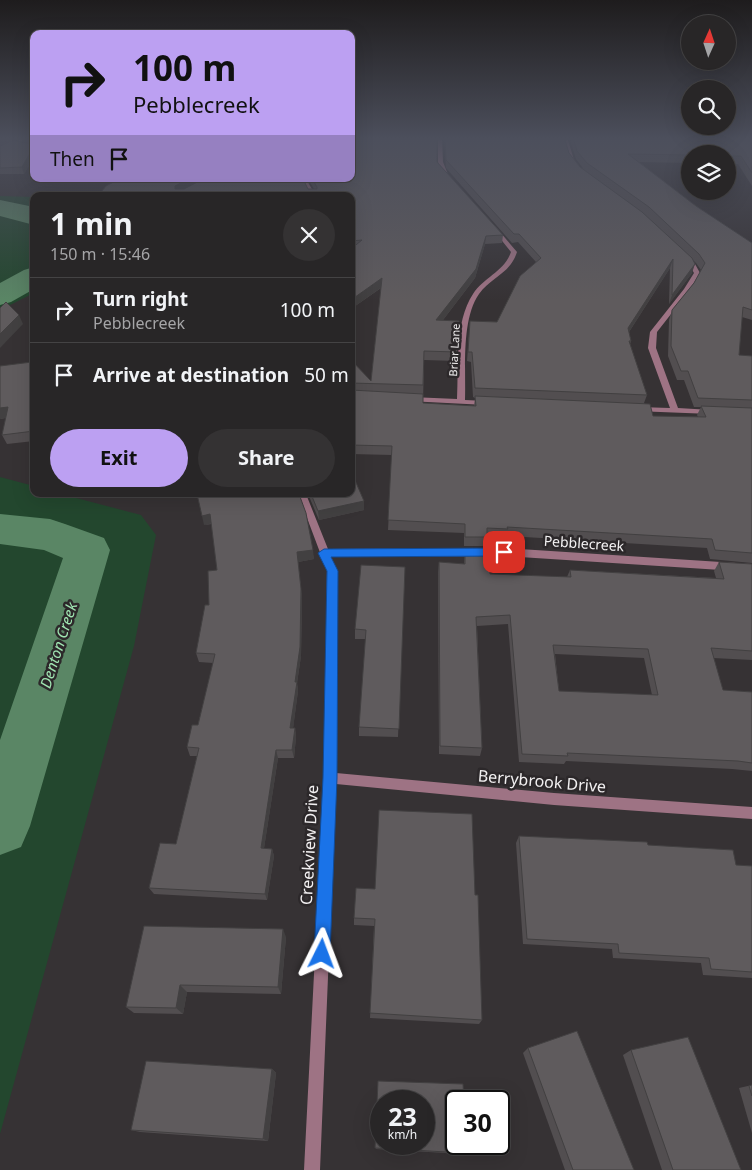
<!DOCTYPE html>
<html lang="en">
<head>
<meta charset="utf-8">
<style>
  body { margin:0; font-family:"Noto Sans",sans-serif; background:#343233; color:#f1f3f6; height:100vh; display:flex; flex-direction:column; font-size:19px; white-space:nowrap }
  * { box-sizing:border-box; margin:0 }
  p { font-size:16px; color:#a5a5a7 }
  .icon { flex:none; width:28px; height:28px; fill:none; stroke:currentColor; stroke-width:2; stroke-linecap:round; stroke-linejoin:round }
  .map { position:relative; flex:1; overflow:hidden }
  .details { position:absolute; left:30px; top:192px; width:325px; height:305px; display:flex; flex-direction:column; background:#282627; border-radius:10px; box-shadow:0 5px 20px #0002,0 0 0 1px #444344 }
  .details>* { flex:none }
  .guide { position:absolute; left:30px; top:30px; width:325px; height:152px; border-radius:10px; box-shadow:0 5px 20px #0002,0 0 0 1px #444344; background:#bca0f2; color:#111; overflow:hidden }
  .needle { width:32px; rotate:3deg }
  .tools { position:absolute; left:681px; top:15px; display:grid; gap:10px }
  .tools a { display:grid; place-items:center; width:55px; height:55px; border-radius:50%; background:#282627; box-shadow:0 5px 20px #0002,0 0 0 1px #444344; font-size:25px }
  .speed { position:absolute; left:370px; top:1090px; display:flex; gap:10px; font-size:25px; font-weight:700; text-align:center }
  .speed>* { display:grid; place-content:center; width:65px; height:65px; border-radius:50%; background:#282627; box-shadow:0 5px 20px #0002,0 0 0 1px #444344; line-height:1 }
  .speed small { font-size:12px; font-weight:400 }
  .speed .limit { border:2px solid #111; border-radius:8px; background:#fff; color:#111 }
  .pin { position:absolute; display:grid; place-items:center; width:42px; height:42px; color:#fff; margin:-21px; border-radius:10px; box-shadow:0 2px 8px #0006 }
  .me { position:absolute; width:55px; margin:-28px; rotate:3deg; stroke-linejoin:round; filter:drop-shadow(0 0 4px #0008) }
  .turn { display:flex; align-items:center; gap:18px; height:105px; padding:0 20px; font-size:22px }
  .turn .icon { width:65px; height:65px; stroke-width:2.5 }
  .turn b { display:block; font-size:35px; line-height:42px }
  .then { display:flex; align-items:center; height:48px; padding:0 20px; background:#0003; gap:10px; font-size:19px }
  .round { display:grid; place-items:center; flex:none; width:52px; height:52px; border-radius:26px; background:#343233 }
  .headline { display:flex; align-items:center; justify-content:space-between; height:85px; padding:0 20px }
  h1 { font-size:30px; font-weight:700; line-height:38px }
  .action { display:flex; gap:10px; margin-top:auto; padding:10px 20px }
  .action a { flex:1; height:58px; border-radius:30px; background:#bca0f2; color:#111; font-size:20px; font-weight:700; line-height:58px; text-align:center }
  .action a+a { background:#343233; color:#f1f3f6 }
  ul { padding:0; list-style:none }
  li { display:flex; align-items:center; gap:15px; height:65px; padding:0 20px; border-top:1px solid #444344 }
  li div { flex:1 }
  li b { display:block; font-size:19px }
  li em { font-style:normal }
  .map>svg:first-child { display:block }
  .green { fill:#23472e }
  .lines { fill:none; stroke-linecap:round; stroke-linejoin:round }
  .river { fill:#5a8665; fill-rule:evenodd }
  .minor { fill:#9e7384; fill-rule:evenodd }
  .wall { fill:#524e50; fill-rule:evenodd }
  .shaded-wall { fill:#424041 }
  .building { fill:#5f5b5d; stroke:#424041; fill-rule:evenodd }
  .route { fill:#1a73e8; stroke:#114b97 }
  .labels { text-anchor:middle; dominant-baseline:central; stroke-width:5; stroke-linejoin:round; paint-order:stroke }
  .far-street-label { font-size:11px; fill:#f2f0f1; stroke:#2c282a }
  .street-label { font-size:14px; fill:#f2f0f1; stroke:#2c282a }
  .water-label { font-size:15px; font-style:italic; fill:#a0e5b2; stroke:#2c282a }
  .near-street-label { font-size:16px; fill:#f2f0f1; stroke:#2c282a }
</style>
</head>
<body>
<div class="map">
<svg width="752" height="1170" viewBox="0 0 752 1170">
  <rect width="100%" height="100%" fill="#363234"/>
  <g class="green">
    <path d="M0,196L34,197V293L0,310Z"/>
    <path d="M0,477L34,486V494H61L141,515L156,535L134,646L0,1134Z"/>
  </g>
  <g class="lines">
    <g class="river">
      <path d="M0,200L34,207V225L0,216Z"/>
      <path d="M34,267V289L11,302L0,305V283L24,270Z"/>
      <path d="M0,514L50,519L65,524L104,538L110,550L30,826L21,847L0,855V740L63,558L44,550L0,544Z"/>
    </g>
    <g class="minor">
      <path d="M20,137H24L21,144L34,146V149L16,146Z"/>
      <path d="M438,137H442L443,162L449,177H445L438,162Z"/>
      <path d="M564,139L568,140L574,160L579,167H575L569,160Z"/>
      <path d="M302,179H306L316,196H310Z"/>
      <path d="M494,225L517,252C510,274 491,277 479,294C461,320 466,369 465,400L486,401L490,403L486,405L408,401L407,399L411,397L457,399C459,366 454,323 473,294C484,277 504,272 511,252L491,227Z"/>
      <path d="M685,255L695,264L700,273L689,291L657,332L656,348L678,408L711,410L715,412L711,414L635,411L634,409L638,407L670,408L648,348L650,332L684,289L694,273L690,266L682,257Z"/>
      <path d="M298,494H306L328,549L504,548L752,564V572L504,556L331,557L337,571L336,773L554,793L752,807V819L554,805L336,784L320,1170H304L324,778L327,571Z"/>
    </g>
  </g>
  <g class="wall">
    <path d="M0,137H19L17,141L24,143L22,137H34V157L24,174H0Z"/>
    <path d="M444,137H752V186L738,164H728V154H690V163L639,162L696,206L752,243V320L742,317L739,355L752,356V563L710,559L707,548L506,536V538L487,537L486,546H464V533L388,530L392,455L351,454V360L371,381L381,288L351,309V196L308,189H314L308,179H351L437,162L503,235L502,243L485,244L475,278L443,320L459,321L456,361L424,360L423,403L474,406L475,398L473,397L471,362L467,361L470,321L497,322L536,262L518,242L512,243L446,168ZM565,138H572L571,143L576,159L585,171L580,167L569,153ZM645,215L696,263L701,270L694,283L672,310L669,320L668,356L677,380H684L694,407H701L697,415L698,417L653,416L644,403L647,395L630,344L631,341L629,332L670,268L669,304L692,273Z"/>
    <path d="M34,366V441L7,444L2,435L6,418L0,419Z"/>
    <path d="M299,494L314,559L298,562L302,598L301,656L297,683L298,691L293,728H295L296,737L294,758H278L264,848L272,849L274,856L267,900L154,894L149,888L176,844L197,756H190L187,747L198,725L213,663L199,662L196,653L209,605L217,570L212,524L204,525Z"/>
    <path d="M308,494H351L364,501V510L319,520Z"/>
    <path d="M465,549L490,574L567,577L570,570L716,578L714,571L719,562L752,564V660L713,658L723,690L752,692V771L732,769L566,761L564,764L519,762L508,624L477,626L482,748L480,756L439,754L438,572L439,562L464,564ZM555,654L644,658L652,695L559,691Z"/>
    <path d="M405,567L398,737L359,736V727L366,639H355V629Z"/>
    <path d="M519,836L648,845L736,865L752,866V978L703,975L701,963L613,958L612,949L523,944L516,843Z"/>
    <path d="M475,895L482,1020L479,1024L370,1018L374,926L354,925V918Z"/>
    <path d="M286,937L281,994L187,992L183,1014L134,1013L126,1007Z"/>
    <path d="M528,1048L634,1170H565L523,1053Z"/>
    <path d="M631,1050L741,1170H662L623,1055Z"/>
    <path d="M272,1069L276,1073L268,1141L140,1132L131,1130Z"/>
    <path d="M378,1081L465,1153L463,1154L376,1149Z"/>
    <path d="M752,1085V1133L739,1088Z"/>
  </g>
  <g class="shaded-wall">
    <path d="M14,137H19L14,147L12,140Z"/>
    <path d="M33,148L34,157L24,174L22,167Z"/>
    <path d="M189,179H205L177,194L175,189V186Z"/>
    <path d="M486,236L485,244L475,278L436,329V320Z"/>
    <path d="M673,259L670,268L625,338L628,328Z"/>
    <path d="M695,264L692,273L669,304L672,295Z"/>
    <path d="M382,278V287L351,309V300Z"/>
    <path d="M19,315L23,324L0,348V334Z"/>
    <path d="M32,362L34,366V397L30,387Z"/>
    <path d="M8,407L13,416L0,419V408Z"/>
    <path d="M364,501V510L319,520L318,511Z"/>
    <path d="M210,514L213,523L204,525L202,516Z"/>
    <path d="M313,550L314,559L298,562L297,552Z"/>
    <path d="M301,589L302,598L301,656L297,683L298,691L292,737L290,728Z"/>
    <path d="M295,728L296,737L294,758L292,750Z"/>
    <path d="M276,750L278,758L263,855L261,848Z"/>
    <path d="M272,849L274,856L267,900L265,894Z"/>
    <path d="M283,929L286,937L281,994L278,987Z"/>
    <path d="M180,985L187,992L183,1014L176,1008Z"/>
    <path d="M272,1069L276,1073L268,1141L263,1139Z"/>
  </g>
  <g class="building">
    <path d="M0,137H14L12,140L31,144L34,142L33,138L26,137H34V148H33L22,167L0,168V146L11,141L0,142Z"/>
    <path d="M351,137H437V162L503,235L486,236L476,269L436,320L459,321L457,352L424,351L423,385L351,383V360L371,381L382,278L351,300V249L362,240L351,241V196H102V191L106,186L119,179H189L175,186V189H184L203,179H303L308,189H317V187L312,179H351Z"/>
    <path d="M445,137H564L569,153L580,167L642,212L692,258L695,264L672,295L673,259L628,328L631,341H629L647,395L475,388L472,352H468L470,321L497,322L520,276L541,258L519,234H514L446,160Z"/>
    <path d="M573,137H634L752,140V173L741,156H728V154H690V155L628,154L696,206L752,243V310L743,307L739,355L752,356V400L698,398L688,371H681L671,346L672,310L694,283L705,263L699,254L649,207L587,163L577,151Z"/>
    <path d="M6,302L19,315L0,334V308Z"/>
    <path d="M32,362L30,387H34V431L2,435L8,407L0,408V366Z"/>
    <path d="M351,390L423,394V403L476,406L475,396L650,404L653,416L706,417L701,406L752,408V553L715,550L712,539L507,527L508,529L487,528V537H465V524L388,520L392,446L351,445Z"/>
    <path d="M351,471L364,501L318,511L311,494H351Z"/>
    <path d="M197,494H299L306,513L313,550L297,552L301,589L300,647L295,682H297L290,728H295L292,750H276L261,848L272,849L265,894L149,888L160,843L176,844L199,748L187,747L192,725H198L215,654L196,653L205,605H209L208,571L217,570L210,514L202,516Z"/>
    <path d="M465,549H488L490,574L571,577L570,570L724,579L719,562L752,564V651L711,648L723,690L752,692V763L738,761L567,753L568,756L522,754L510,615L476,617L482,748L440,746L439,562L465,564ZM553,645L648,649L658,695L559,691Z"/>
    <path d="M361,565L405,567L399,729L359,727L366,630L355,629Z"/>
    <path d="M379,810L472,814L475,895H478L482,1020L370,1013L375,919L354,918L356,888L375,889Z"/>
    <path d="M519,836L647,842L648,845L733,850L736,865L752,866V972L711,969L709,958L619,953L618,944L527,939Z"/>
    <path d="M144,926L283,929L278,987L180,985L176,1008L126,1007Z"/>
    <path d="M577,1031L634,1170H573L528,1048Z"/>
    <path d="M688,1037L741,1170H673L631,1050Z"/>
    <path d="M146,1061L272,1069L263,1139L131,1130Z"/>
    <path d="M378,1081L463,1084L464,1101H456V1144H465V1153L375,1148ZM381,1101H424V1144H381Z"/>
    <path d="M752,1085V1096L749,1086Z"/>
  </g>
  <linearGradient id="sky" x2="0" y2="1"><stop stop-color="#1e1c1d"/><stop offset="0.46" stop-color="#4c4f5c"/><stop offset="1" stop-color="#4c4f5c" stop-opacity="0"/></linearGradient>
  <rect width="752" height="301" fill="url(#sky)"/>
  <path class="route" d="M504,548L509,552L504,556L331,557L338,571L337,778L330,954L328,960L322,963L316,960L314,954L323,778L327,571L318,553L324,549Z"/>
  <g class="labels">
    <g class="far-street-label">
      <text transform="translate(454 350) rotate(-87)">Briar Lane</text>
    </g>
    <g class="street-label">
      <text transform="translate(584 543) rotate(4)">Pebblecreek</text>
    </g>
    <g class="water-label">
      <text transform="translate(58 645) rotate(-72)">Denton Creek</text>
    </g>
    <g class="near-street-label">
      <text transform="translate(542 781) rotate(5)">Berrybrook Drive</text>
      <text transform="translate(309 845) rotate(-87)">Creekview Drive</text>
    </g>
  </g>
</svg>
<div class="tools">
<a><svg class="needle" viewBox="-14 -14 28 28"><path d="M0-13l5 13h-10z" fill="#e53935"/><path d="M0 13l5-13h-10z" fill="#a5a5a7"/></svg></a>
<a><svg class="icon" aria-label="search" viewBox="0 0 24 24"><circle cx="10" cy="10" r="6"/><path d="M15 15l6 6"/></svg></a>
<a><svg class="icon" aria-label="layers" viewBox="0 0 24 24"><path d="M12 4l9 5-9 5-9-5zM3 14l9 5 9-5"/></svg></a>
</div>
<div class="speed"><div>23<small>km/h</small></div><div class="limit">30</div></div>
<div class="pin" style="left:504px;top:552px;background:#d93025"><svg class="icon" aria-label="arrive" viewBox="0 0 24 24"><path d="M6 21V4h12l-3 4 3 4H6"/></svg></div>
<svg class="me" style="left:322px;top:954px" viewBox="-20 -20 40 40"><path d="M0-17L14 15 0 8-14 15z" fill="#1a73e8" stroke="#fff" stroke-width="4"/></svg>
<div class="guide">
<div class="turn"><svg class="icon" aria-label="right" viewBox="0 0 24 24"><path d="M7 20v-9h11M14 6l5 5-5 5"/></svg><div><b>100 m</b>Pebblecreek</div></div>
<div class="then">Then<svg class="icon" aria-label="arrive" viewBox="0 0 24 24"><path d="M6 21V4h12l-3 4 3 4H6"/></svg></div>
</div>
<section class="details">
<div class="headline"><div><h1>1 min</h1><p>150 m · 15:46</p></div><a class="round"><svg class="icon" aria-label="close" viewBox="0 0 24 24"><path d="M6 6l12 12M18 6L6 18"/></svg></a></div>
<ul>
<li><svg class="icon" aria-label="right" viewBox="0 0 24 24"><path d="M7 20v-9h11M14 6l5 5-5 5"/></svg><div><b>Turn right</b><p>Pebblecreek</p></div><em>100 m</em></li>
<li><svg class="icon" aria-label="arrive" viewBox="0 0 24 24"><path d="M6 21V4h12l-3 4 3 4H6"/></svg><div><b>Arrive at destination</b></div><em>50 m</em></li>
</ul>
<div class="action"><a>Exit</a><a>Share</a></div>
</section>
</div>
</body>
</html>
